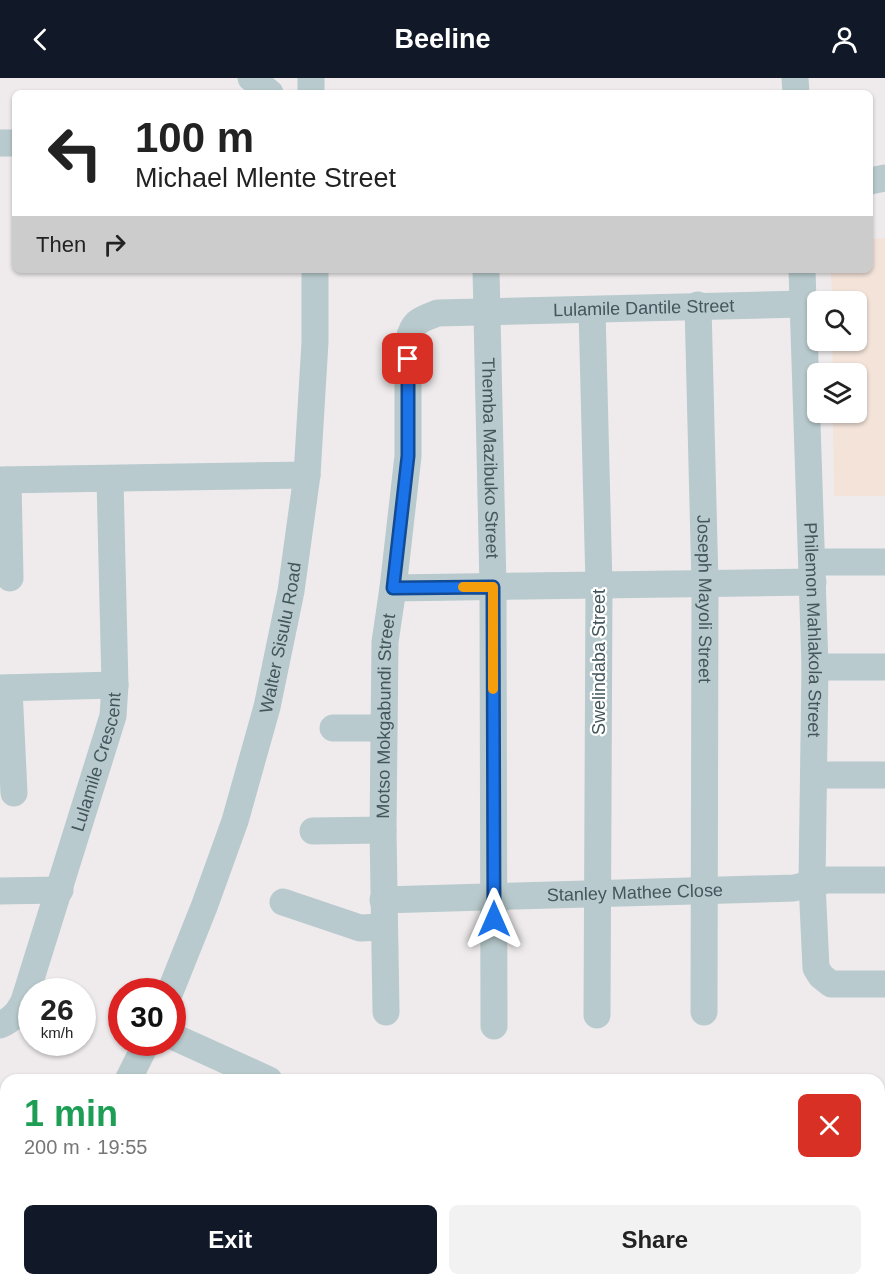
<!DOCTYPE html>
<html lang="en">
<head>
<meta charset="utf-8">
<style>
  body { margin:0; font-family:Helvetica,sans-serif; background:#f2f2f2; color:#222; height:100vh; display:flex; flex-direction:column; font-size:22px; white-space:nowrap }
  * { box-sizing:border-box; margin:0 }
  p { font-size:20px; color:#767676 }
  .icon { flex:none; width:33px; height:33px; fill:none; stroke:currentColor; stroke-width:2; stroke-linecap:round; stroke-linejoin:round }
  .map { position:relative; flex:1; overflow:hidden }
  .drawer { position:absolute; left:0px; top:996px; width:885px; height:212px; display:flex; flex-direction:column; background:#fff; border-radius:18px 18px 0 0; box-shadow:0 2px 4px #0004 }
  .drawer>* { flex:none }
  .top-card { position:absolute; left:12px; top:12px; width:861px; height:183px; border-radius:9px; box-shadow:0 2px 4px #0004; background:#fff; color:#222; overflow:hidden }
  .tools { position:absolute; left:807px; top:213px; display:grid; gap:12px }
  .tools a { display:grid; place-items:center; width:60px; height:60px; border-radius:9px; background:#fff; box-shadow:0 2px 4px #0004; font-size:30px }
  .speed { position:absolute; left:18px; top:900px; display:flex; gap:12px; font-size:30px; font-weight:700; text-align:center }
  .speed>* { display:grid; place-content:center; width:78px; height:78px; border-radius:50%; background:#fff; box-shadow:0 2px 4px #0004; line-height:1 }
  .speed small { font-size:15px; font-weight:400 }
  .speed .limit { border:9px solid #d22; background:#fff; color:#111 }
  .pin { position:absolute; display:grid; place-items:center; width:51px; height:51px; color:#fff; margin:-26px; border-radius:12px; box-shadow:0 3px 9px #0006 }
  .me { position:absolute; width:66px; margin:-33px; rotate:0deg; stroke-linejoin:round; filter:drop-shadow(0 0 4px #0008) }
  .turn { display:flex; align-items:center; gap:21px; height:126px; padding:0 24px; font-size:27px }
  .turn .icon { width:78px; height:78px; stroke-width:2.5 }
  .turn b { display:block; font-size:42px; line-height:51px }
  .then { display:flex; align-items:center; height:57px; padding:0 24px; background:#0003; gap:12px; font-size:22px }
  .round { display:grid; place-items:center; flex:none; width:63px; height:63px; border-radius:9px; background:#f2f2f2 }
  .summary { display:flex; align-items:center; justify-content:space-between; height:102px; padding:0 24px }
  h1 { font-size:36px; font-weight:800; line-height:45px; color:#1e9e55 }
  .primary-button { display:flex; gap:12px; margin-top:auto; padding:12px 24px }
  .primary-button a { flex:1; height:69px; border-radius:9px; background:#111827; color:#fff; font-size:24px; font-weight:800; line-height:69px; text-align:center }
  .primary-button a+a { background:#f2f2f2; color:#222 }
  header { display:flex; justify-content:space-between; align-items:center; height:78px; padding:0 24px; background:#111827; color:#fff; font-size:27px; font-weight:800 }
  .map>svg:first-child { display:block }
  .sand { fill:#f3e3d9 }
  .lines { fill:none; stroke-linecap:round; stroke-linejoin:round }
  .minor { stroke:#b8cacd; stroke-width:27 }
  .route-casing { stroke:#114b97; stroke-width:15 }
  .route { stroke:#1a73e8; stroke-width:10 }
  .slow { stroke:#f59e0b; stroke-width:10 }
  .labels { text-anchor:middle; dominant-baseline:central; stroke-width:4.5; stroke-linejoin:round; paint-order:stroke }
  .street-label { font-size:18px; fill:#42565b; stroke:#fff }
</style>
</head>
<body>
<header><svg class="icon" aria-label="back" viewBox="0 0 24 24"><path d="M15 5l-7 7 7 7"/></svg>Beeline<svg class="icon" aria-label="person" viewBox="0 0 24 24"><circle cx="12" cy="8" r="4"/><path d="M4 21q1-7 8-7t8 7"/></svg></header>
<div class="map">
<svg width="885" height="1207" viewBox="0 0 885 1207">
  <rect width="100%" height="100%" fill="#efebec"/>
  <path class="sand" d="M885,160V418H834L833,335L856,334V296L833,295L832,263L856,262V224L832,223L831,192H870V161Z"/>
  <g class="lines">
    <g class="minor">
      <path d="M251,0L270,15"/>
      <path d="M311,0V15"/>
      <path d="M795,0L796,15"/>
      <path d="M0,65H15"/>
      <path d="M870,103L885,100"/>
      <path id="s1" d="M486,192L493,509L494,948"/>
      <path id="s2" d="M802,192L815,589L812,805L816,890L821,898L831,906H885"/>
      <path id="s3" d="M698,227L705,506L704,934"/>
      <path d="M592,232L599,507L597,937"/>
      <path d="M0,402L307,397"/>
      <path d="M8,402L10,500"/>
      <path d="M813,484H885"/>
      <path d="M393,510L813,504"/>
      <path d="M815,589H885"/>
      <path d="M0,610L115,607"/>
      <path d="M9,610L14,715"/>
      <path d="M333,650H383"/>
      <path d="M814,697H885"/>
      <path d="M313,753L383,752"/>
      <path d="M0,813L60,812"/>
      <path id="s4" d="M383,822L794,810L827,802H885"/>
      <path d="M283,824L360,850L384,849"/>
      <path id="s5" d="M170,914L204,829L235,743L267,629L291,513L307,397L315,264V192"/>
      <path id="s6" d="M386,934L383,752L385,564L393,510L408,378V264C413,243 419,242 438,235L803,226"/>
      <path id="s7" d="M0,947C13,941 18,935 24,923L113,638L115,607L110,402"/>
      <path d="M172,958L269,1002"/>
      <path d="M128,1002L147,964"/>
      <path d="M879,1105C885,1083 882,1054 881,1031"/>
      <path d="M0,1171L6,1165"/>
      <path d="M330,1202L336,1207"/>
      <path d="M540,1202L546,1207"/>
      <path d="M752,1202L762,1207"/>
      <path d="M9,1207L12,1202"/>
      <path d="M145,1207L149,1202"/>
      <path d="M264,1207L269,1202"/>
      <path d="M787,1207L792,1202"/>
    </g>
  </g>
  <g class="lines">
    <defs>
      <path id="route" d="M408,281V378L393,510L493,509L494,841"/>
    </defs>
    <use href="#route" class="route-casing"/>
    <use href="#route" class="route"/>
    <path class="slow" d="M463,509H493V611"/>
  </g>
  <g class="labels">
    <g class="street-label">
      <text stroke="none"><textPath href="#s6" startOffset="922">Lulamile Dantile Street</textPath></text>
      <text stroke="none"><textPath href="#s1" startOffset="188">Themba Mazibuko Street</textPath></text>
      <text stroke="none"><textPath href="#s3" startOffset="294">Joseph Mayoli Street</textPath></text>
      <text stroke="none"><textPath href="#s2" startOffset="360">Philemon Mahlakola Street</textPath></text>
      <text stroke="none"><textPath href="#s5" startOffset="372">Walter Sisulu Road</textPath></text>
      <text transform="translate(599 584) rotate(-90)">Swelindaba Street</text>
      <text stroke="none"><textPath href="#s6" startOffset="296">Motso Mokgabundi Street</textPath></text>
      <text stroke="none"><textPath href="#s7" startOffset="285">Lulamile Crescent</textPath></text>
      <text stroke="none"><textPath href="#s4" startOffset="252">Stanley Mathee Close</textPath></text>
    </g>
  </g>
</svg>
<div class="tools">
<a><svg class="icon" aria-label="search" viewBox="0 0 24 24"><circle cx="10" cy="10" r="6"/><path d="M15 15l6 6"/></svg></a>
<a><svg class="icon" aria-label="layers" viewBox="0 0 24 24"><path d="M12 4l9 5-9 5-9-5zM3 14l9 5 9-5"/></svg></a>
</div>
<div class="speed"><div>26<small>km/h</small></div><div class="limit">30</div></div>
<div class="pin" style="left:408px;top:281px;background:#d93025"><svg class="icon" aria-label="arrive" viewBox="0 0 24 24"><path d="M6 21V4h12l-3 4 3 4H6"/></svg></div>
<svg class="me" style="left:494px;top:841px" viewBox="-20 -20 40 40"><path d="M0-17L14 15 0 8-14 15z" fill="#1a73e8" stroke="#fff" stroke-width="4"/></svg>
<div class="top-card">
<div class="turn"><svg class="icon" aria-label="left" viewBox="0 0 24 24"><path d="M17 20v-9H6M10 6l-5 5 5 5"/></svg><div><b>100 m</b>Michael Mlente Street</div></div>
<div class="then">Then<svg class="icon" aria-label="right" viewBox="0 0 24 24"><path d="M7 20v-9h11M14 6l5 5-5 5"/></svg></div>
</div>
<section class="drawer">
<div class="summary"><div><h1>1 min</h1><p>200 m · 19:55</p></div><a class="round" style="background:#d93025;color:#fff"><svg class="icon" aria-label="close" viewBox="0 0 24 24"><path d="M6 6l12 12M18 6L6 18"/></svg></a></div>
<div class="primary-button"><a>Exit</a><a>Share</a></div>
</section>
</div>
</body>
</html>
